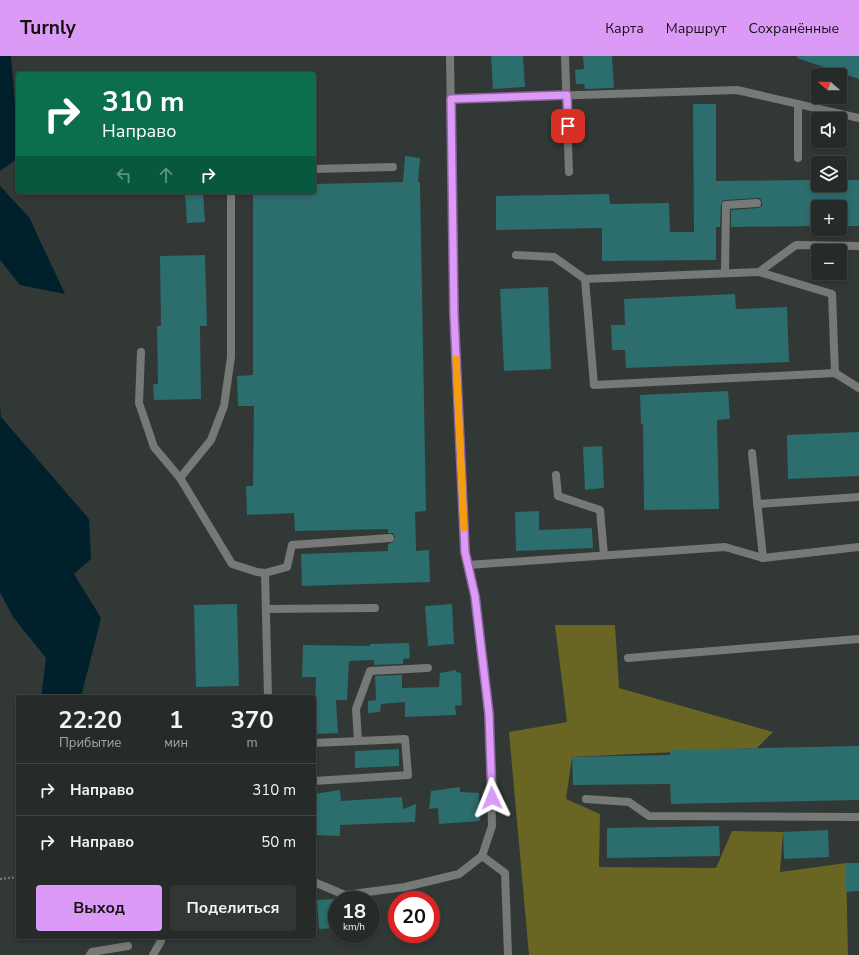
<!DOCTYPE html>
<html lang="ru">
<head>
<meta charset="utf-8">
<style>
  body { margin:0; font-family:"Nunito Sans",sans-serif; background:#323634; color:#f1f3f6; height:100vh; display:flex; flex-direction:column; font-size:15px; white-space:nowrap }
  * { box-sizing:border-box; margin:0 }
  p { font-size:13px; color:#a4a7a8 }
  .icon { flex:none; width:22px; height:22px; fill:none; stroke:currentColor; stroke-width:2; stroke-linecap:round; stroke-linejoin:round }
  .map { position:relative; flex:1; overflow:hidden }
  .drawer { position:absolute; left:16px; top:639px; width:300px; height:244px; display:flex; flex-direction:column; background:#262a28; border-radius:4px; box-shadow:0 2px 6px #0003,0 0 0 1px #424645 }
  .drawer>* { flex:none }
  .hud { position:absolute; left:16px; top:16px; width:300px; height:122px; border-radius:4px; box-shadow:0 2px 6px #0003,0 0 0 1px #424645; background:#0b6e4f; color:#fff; overflow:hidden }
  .needle { width:26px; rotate:290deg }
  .tools { position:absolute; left:811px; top:12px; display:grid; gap:8px }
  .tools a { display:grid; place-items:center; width:36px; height:36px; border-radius:4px; background:#262a28; box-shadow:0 2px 6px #0003,0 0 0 1px #424645; font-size:20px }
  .speed { position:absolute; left:328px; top:835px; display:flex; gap:8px; font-size:20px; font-weight:700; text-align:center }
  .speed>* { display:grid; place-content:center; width:52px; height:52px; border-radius:50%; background:#262a28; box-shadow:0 2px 6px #0003,0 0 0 1px #424645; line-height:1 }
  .speed small { font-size:10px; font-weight:400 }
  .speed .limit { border:6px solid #d22; background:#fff; color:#111 }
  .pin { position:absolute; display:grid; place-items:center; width:34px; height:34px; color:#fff; margin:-17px; border-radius:8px; box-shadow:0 2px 6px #0006 }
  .me { position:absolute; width:44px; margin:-22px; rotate:358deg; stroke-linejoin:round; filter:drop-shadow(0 0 3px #0008) }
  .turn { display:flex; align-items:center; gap:14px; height:84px; padding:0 20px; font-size:18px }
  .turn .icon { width:52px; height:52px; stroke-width:2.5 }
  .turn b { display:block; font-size:28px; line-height:34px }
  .lanes { display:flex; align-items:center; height:38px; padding:0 20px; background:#0003; justify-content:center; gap:20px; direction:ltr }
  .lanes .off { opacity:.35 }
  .eta { display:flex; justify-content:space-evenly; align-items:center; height:68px; text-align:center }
  .eta b { font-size:24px; font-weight:700; line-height:28px }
  .button { display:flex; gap:8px; margin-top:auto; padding:8px 20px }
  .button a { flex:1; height:46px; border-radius:4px; background:#db9af6; color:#111; font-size:16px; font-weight:700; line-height:46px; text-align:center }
  .button a+a { background:#323634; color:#f1f3f6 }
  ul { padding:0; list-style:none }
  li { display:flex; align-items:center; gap:12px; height:52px; padding:0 20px; border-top:1px solid #424645 }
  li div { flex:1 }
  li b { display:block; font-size:15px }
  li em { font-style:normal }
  header { display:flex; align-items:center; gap:24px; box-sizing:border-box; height:56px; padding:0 20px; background:#db9af6; color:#111 }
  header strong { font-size:19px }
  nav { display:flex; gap:22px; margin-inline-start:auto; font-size:14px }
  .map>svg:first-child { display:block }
  .forest { fill:#696522 }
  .water { fill:#00202c }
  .building { fill:#2c6d6d }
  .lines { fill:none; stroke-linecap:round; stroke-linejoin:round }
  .path { stroke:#717673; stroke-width:2.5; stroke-dasharray:2 2; stroke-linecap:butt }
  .lane { stroke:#777976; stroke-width:8 }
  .route-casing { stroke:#8e64a0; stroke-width:10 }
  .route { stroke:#db9af6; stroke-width:7 }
  .slow { stroke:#f59e0b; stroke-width:7 }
</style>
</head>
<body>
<header>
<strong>Turnly</strong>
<nav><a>Карта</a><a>Маршрут</a><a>Сохранённые</a></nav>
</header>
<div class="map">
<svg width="859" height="899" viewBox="0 0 859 899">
  <rect width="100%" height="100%" fill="#323835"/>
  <path class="forest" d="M555,569H615L619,632L773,676L757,692L572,701L566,743L600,758L599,811L716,812L732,775L783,776L780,816L846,807L848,899H529L509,676L567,666Z"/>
  <g class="water">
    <path d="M0,0H11L18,85V102L0,115Z"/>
    <path d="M0,130L29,161L65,238L20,229L0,204Z"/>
    <path d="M0,349L1,361L89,463L91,503L74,518L101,562L81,641H41L46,602L13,561L0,536Z"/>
  </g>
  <g class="building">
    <path d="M491,0H523L525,31L493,33Z"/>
    <path d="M583,0H612L614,32L585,33L584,28H576L575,14L584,13Z"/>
    <path d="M797,0H859V23L797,2Z"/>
    <path d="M693,48H716V125L818,124V129H840V124H859V170H840V151H818V170L731,171V154L758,152L762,150V146L760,142H757L725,144L723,145L721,149L720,171H716V204L602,205V172L496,174V140L609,138L610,148L669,147L670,176H694Z"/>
    <path d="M405,100L420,102L418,126H420L426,455L415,456L416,495L429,494L430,526L302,530L301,498L388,495V488L393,486L395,481L393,477H388V473L295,475L294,457L247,459L246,430H253L254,350H238L237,320L253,319V136H314V128L403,126Z"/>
    <path d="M185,136H203L205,166L187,167Z"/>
    <path d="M205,199L207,270H200L201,343L154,344L153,328H158L157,270H161L160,200Z"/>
    <path d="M548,231L551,313L504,315L500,233Z"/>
    <path d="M735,238L736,253L787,251L789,306L626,312L625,294H612L611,269H625L624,243Z"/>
    <path d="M728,335L730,363L717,364L719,453L644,454L643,368H641L640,339Z"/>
    <path d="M859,376V420L788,423L787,379Z"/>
    <path d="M602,390L604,432L585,434L583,391Z"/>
    <path d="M539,455V474L592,472L593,492L516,495L515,456Z"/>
    <path d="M237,548L239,630L196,631L194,549Z"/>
    <path d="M452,548L454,588L428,590L425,550Z"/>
    <path d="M409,587L410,602L403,603V608L374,609V604L349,605L347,644H336L338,677L314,678L316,621H302L303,589L370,590V588Z"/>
    <path d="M456,614V616L461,617L462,649L455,650L456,659L405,661V646L381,648L380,656L368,657V645L376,644L375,620L402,619V632L439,631L440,617Z"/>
    <path d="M859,690V744L671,748L670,728L573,729L572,701L670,699V694Z"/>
    <path d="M399,693V710L355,712V695Z"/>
    <path d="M460,731V736L479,737L480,765L439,768L438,752L429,753L431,735Z"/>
    <path d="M340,734L341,745L402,741L403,753L416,748L415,766L340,769V780L314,779V738Z"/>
    <path d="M719,770L720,800L607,802V772Z"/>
    <path d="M828,774L829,801L784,803L783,776Z"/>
    <path d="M846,807H859V835L846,836Z"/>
    <path d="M337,843V872L319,873L317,844Z"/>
  </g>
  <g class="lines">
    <path class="path" d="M0,823L18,821"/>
    <g class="lane">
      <path d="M565,0L569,116"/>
      <path d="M451,43L737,34L859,62"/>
      <path d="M798,48V102"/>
      <path d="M314,113L393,111"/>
      <path d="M516,199L554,201L585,223L759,216L796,189L859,190"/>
      <path d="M759,216L832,238L835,317"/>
      <path d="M725,217L726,149L757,147"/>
      <path d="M585,223L594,329L835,317L859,332"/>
      <path d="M141,296L139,347L154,391L180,422L232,508L257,516L265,517L268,641"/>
      <path d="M752,397L763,502"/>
      <path d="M556,419L558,440L600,454L604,499"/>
      <path d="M180,422L211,384L224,350L231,301V136"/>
      <path d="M757,448L859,441"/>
      <path d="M468,509L725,491L763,502L859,491"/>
      <path d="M265,517L287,511L292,489L390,482"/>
      <path d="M266,553L375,552"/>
      <path d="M628,602L859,583"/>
      <path d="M358,685L356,653L370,615L428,612"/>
      <path d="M314,687L405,683L408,719L314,725"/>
      <path d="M586,743L629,746L649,760L859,761"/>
      <path d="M482,800L505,817L508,899"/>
      <path d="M314,826L345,839L405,831L459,818L482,800L492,770L489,658L481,598L475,540L465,496L454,258L450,0"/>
      <path d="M90,899L92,896L128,890"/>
      <path d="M153,899L161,885L160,881"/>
    </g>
  </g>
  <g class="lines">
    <defs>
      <path id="route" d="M492,742L489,658L475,540L465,496L454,258L451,43L567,39L568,70"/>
    </defs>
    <use href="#route" class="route-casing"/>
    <use href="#route" class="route"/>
    <path class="slow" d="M456,303L464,472"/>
  </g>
</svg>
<div class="tools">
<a><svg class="needle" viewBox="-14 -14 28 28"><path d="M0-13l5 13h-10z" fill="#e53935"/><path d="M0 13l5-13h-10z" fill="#a4a7a8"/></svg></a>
<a><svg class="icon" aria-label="sound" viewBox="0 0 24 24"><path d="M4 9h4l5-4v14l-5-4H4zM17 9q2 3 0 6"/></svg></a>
<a><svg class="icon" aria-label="layers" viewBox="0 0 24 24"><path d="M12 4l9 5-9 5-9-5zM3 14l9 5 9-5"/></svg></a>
<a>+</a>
<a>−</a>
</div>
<div class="speed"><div>18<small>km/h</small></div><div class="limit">20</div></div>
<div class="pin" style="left:568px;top:70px;background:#d93025"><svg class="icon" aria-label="arrive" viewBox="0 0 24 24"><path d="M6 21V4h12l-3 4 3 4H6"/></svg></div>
<svg class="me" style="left:492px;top:742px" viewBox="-20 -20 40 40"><path d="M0-17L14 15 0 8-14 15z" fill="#db9af6" stroke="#fff" stroke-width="4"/></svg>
<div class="hud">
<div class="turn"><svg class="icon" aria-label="right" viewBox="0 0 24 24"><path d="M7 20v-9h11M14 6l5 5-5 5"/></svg><div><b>310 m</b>Направо</div></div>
<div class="lanes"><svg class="icon off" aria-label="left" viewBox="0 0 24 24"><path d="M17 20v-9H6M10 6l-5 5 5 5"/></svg><svg class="icon off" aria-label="ahead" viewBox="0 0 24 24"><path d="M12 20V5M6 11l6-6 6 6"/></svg><svg class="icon" aria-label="right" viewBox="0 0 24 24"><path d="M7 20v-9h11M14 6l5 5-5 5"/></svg></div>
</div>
<section class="drawer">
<div class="eta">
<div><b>22:20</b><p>Прибытие</p></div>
<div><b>1</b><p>мин</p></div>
<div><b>370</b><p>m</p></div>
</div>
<ul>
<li><svg class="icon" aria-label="right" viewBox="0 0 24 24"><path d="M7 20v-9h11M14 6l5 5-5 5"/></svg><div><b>Направо</b></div><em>310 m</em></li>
<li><svg class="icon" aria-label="right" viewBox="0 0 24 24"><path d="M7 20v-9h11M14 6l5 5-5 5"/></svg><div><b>Направо</b></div><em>50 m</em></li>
</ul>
<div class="button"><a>Выход</a><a>Поделиться</a></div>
</section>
</div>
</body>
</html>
